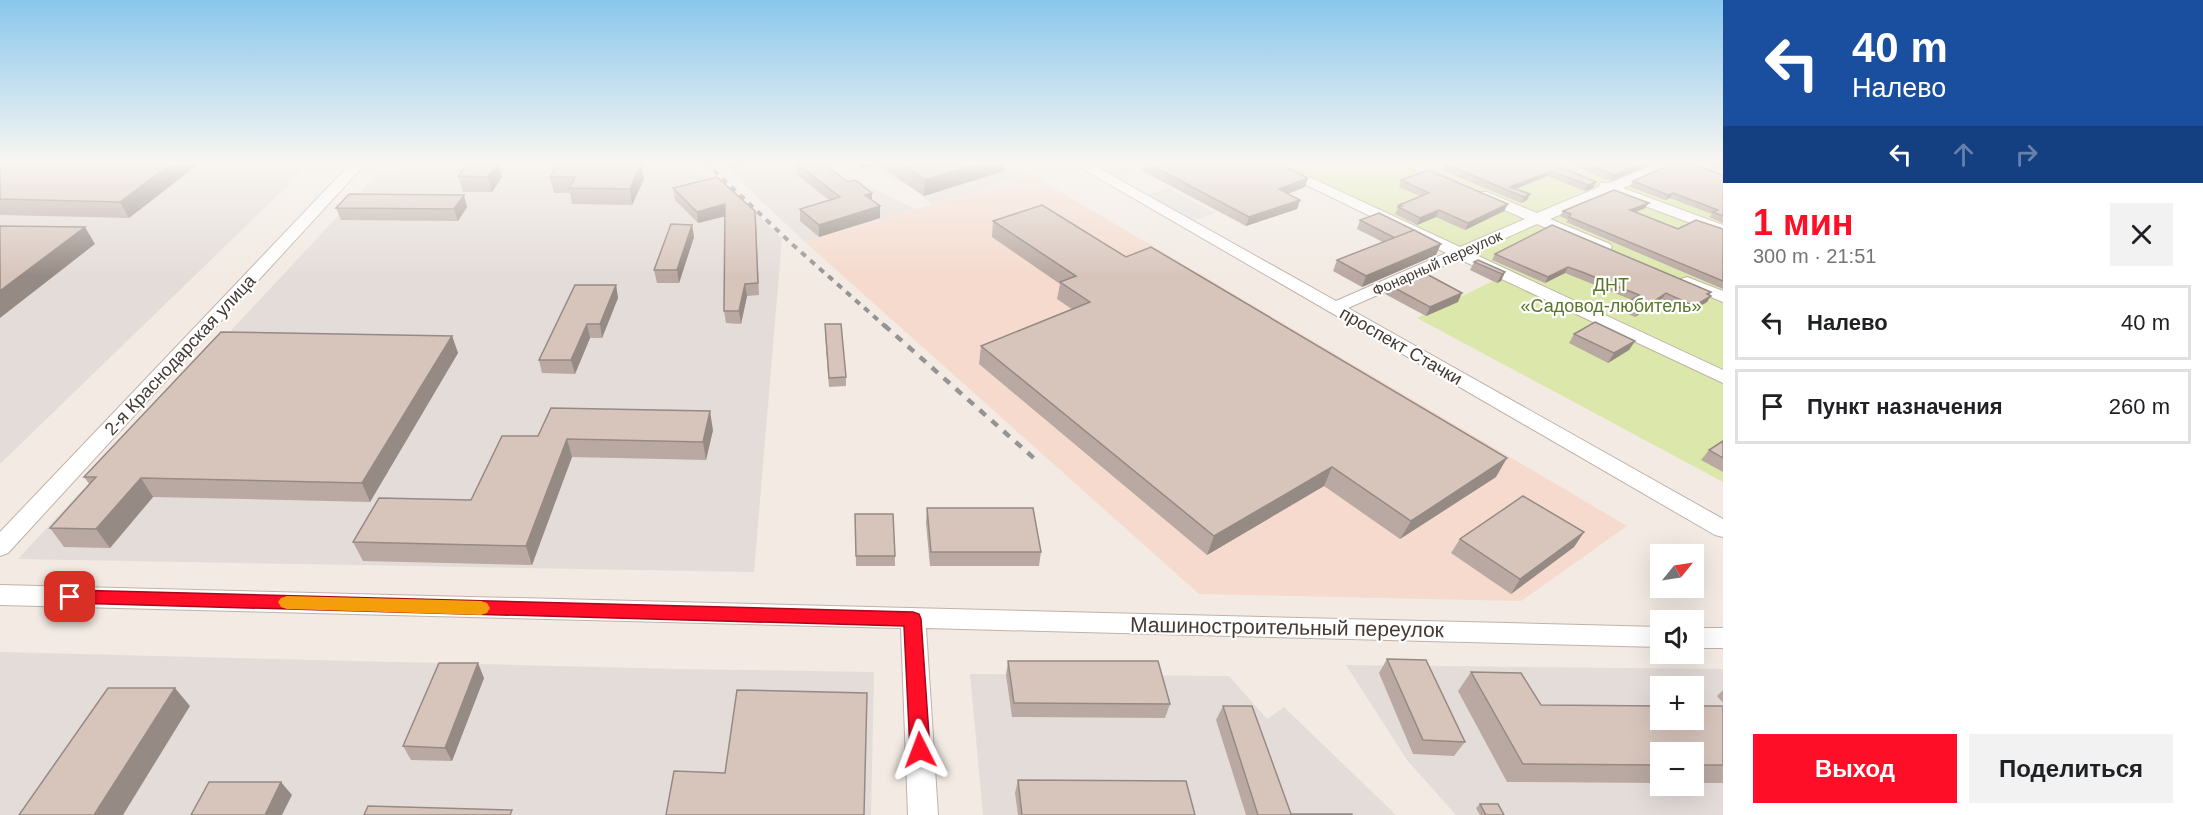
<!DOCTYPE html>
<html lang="ru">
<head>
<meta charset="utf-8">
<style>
  body { margin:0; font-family:Arial,sans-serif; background:#f2f2f2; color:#202124; height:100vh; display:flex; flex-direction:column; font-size:22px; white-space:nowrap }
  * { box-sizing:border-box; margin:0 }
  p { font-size:20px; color:#757577 }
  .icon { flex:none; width:33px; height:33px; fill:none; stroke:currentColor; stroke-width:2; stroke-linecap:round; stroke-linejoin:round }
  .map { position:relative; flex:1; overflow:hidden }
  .panel { display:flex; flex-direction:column; background:#fff; width:480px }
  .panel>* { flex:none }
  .guide { background:#1a4fa0; color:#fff; overflow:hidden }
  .needle { width:39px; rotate:60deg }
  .buttons { position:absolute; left:1650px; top:544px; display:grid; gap:12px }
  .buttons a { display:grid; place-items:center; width:54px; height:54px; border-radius:0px; background:#fff; box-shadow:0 6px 24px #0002; font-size:30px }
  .pin { position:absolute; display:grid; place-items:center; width:51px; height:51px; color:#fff; margin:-26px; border-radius:12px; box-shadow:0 3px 9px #0006 }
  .me { position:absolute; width:66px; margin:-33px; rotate:357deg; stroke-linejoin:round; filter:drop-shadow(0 0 4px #0008) }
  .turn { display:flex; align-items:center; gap:21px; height:126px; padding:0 30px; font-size:27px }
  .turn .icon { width:78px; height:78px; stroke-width:2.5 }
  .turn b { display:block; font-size:42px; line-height:51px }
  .lanes { display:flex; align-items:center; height:57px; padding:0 30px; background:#0003; justify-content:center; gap:30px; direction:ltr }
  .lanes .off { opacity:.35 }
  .round { display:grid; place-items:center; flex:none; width:63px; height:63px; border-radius:0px; background:#f2f2f2 }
  .overview { display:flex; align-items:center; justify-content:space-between; height:102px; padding:0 30px }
  h1 { font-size:36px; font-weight:800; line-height:45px; color:#ff0e27 }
  .cta { display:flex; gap:12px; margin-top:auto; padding:12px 30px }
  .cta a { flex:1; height:69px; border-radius:0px; background:#ff0e27; color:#fff; font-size:24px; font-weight:800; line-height:69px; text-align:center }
  .cta a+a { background:#f2f2f2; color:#202124 }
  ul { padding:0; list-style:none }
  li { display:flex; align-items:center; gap:18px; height:75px; margin:0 12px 9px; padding:0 18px; border:3px solid #e0e0e0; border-radius:0px }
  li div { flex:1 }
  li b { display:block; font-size:22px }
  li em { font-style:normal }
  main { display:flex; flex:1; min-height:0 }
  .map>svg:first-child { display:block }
  .commercial { fill:#f5dacd }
  .industrial { fill:#e4dcd9; fill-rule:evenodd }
  .green { fill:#dce8ab }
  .parking { fill:#e2dedc }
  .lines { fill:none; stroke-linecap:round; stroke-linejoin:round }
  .minor-casing { stroke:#c1b2a9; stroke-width:2 }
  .minor { fill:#fff; fill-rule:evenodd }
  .rail-far1 { stroke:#949494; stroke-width:4; stroke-dasharray:6 6; stroke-linecap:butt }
  .rail { stroke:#949494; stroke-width:4.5; stroke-dasharray:8 8; stroke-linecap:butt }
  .wall { fill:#b9a9a2 }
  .shaded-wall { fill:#968a84 }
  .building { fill:#d7c5bc; stroke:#968a84; stroke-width:1.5 }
  .route { fill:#ff0e27; stroke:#a60919; stroke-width:1.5 }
  .slow { fill:#f59e0b }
  .labels { text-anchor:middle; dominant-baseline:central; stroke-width:4.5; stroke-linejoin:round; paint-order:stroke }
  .far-street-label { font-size:15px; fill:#443933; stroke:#fff }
  .park-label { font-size:18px; fill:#597726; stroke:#fff }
  .street-label { font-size:18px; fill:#443933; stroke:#fff }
  .near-street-label { font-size:21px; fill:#443933; stroke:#fff }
</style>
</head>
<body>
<main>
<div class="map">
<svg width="1723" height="815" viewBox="0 0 1723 815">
  <rect width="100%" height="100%" fill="#f2eae3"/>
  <path class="commercial" d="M1032,175L1627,526L1521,601L1199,594L805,242Z"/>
  <g class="industrial">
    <path d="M0,162H312L0,464Z"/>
    <path d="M407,162H690L720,186L730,187L782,239L754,572L18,559L377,174H397Z"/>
    <path d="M720,162H810L833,169L915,209L805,242Z"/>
    <path d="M849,162H1011L1032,175L933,204L910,187L883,174Z"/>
    <path d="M0,652L676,669L874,672L871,815H0Z"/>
    <path d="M1346,665L1723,669V815H1456L1407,760ZM1660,687H1694V720H1660ZM1660,753H1694V786H1660Z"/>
    <path d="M970,674L1229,676L1267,719L1284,707L1396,815H983Z"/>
  </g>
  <path class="green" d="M1259,162H1723V482L1417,318L1501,277Z"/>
  <g class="parking">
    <path d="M1085,162H1121L1137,171L1114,179Z"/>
    <path d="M1168,188L1215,213L1191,222L1145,196Z"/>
  </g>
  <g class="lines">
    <defs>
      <g id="minor">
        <path d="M352,162H367L8,553L0,556V532Z"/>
        <path d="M1071,162H1088L1336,301L1446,253L1259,162H1277L1460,247L1525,219L1477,198L1475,195L1477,192H1487L1537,213L1599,187L1600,183H1610L1660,162H1679L1623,188L1723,225V235L1610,193L1550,219L1610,244L1612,247L1610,250H1598L1537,224L1472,253L1723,370V383L1459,259L1348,308L1723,519V537L1715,535Z"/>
        <path d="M1398,162H1417L1457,182L1450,186L1445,185Z"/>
        <path d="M1687,277L1723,291V302L1681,285L1679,282L1681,279Z"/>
        <path d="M0,585L1660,627V647L926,628L938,815H908L901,628L0,605Z"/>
        <rect x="1694" y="628" width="29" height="20"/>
      </g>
    </defs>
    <use href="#minor" class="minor-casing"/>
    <use href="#minor" class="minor"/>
    <path class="rail-far1" d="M705,162L793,245L886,327"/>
    <path class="rail" d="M884,325L1036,460"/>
  </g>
  <g class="wall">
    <path d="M0,162H201L129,218L0,215Z"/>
    <path d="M498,162L502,177L492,192H463L458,176Z"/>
    <path d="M724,162H747V163L729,167Z"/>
    <path d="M849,162H1005L1004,171L924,196L877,164L861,168Z"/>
    <path d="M1141,162H1275L1305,187L1288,194L1300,200L1297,209L1246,226L1141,170L1143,163Z"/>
    <path d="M1548,162L1596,182L1593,188L1585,191L1548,176L1516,189L1530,194L1527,200L1521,203L1442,170L1445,164Z"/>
    <path d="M1564,162H1659L1653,164L1611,181Z"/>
    <path d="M1717,162H1723V169L1714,166Z"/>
    <path d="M641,163L644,179L632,205L572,204L570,193H554L550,177Z"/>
    <path d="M797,164L872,200L880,218L819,237L800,221V209L829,200L797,175Z"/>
    <path d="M1723,175V223L1709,217L1712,214L1670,198L1665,200L1630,187L1633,181Z"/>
    <path d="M1401,180L1508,204L1504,211L1465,230L1436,217L1417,225L1395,214L1399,205L1420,196L1399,187Z"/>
    <path d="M673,188L756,223L759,295L747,296L741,324L726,323L724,311L725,216L698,223L675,200Z"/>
    <path d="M467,207L458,221L341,220L336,208Z"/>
    <path d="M1645,208L1636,212L1678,229H1723V289L1566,222L1568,220L1560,216L1563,211Z"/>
    <path d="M1360,220L1436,255L1362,287L1333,271L1337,260L1383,242L1357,229Z"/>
    <path d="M993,221L1126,257L1496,477L1400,539L1324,486L1207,555L979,364L981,346L1073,310L1057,299L1060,284L992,237Z"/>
    <path d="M692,225L694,237L679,283H657L654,270Z"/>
    <path d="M1495,254L1711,292L1707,302L1690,312L1662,299L1635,317L1620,311L1624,305L1632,300L1565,273L1545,283L1492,260Z"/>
    <path d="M1474,262L1505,272L1501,281L1497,283L1470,270Z"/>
    <path d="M616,285L618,298L602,338H590L575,374L542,373L539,360Z"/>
    <path d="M1389,285L1458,302L1426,316L1385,294Z"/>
    <path d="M825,333L846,377V386L829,387Z"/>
    <path d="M1574,334L1635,341L1629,350L1608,363L1569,343Z"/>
    <path d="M452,336L458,353L370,502L153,497L110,548L64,547L50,528L90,485L84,477Z"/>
    <path d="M713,430L706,460L572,457L532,565L363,561L353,542L471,500L538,436Z"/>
    <path d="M1723,441V472L1701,460L1709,450Z"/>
    <path d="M927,508L1041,552L1039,566H930L926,523Z"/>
    <path d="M855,514L895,556V566H856Z"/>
    <path d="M1584,532L1574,547L1511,594L1451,553L1460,539Z"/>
    <path d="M1387,659L1465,742L1454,756L1413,754L1379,673Z"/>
    <path d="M1008,661L1170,704L1165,718L1012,717L1006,675Z"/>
    <path d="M1471,672L1541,705L1723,706V783H1694V753H1660V783L1507,782L1458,691Z"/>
    <path d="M484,678L452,761L411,760L403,746Z"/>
    <path d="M1723,690V703L1717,696Z"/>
    <path d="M1223,706L1291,814L1352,815H1246L1216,720Z"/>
    <path d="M1018,780L1195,815H1018L1015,793Z"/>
    <path d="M1480,804L1504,815H1480L1476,808Z"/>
  </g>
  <g class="shaded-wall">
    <path d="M173,162H201L129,218L120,202Z"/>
    <path d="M498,162L502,177L492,192L488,177Z"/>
    <path d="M729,162H747V163L729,167Z"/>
    <path d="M861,162H877V164L861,168Z"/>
    <path d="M984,162H1005L1004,171L924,196L925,180Z"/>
    <path d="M1645,162H1659L1653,164L1611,181L1614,175Z"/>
    <path d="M641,163L644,179L632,205L630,189Z"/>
    <path d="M1551,171L1548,176L1509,191L1510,187Z"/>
    <path d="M1308,178L1305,187L1276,198L1279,189Z"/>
    <path d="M1596,182L1593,188L1585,191L1588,185Z"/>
    <path d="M872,193V204L865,195Z"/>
    <path d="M1673,193L1670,198L1665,200L1668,195Z"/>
    <path d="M1530,194L1527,200L1521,203L1524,197Z"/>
    <path d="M464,195L467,207L458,221L454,209Z"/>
    <path d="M1300,200L1297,209L1246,226L1249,217Z"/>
    <path d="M1649,203L1645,208L1627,216L1630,210Z"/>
    <path d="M725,204L726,216L698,223L697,212Z"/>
    <path d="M1508,204L1504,211L1465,230L1468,223Z"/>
    <path d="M880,206V218L819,237V225Z"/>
    <path d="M1439,210L1436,217L1417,225L1420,218Z"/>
    <path d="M692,225L694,237L679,283L677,270Z"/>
    <path d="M85,227L95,244L0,318V291Z"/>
    <path d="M1441,244L1436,255L1362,287L1366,276Z"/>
    <path d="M1568,267L1565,273L1545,283L1548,277Z"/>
    <path d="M1505,272L1501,281L1497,283L1502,274Z"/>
    <path d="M745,284L747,296L741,324L739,311Z"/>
    <path d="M616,285L618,298L602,338L600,324Z"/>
    <path d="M1462,293L1458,302L1426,316L1430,307Z"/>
    <path d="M1666,293L1662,299L1635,317L1639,311Z"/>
    <path d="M1711,296L1707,302L1690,312L1694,306Z"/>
    <path d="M587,324L590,338L575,374L571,360Z"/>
    <path d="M452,336L458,353L370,502L362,483Z"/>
    <path d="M1635,341L1629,350L1608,363L1614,353Z"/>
    <path d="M710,411L713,430L706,460L703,442Z"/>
    <path d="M567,439L572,457L532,565L526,546Z"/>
    <path d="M1507,458L1496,477L1400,539L1411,521Z"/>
    <path d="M1332,467L1324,486L1207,555L1214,536Z"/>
    <path d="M141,478L153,497L110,548L96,529Z"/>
    <path d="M1584,532L1574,547L1511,594L1520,579Z"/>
    <path d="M478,663L484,678L452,761L445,748Z"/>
    <path d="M175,688L190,706L123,815H94Z"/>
    <path d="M281,782L292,795L282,815H265Z"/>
  </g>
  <g class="building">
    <path d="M0,162H173L120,202L0,199Z"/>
    <path d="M469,162H498L488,177L458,176Z"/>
    <path d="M805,162H821L848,182L855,180L872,193L865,195L880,206L819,225L800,209L840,197L797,164Z"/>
    <path d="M898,162H984L925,180Z"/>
    <path d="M1145,162H1275L1308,178L1279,189L1300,200L1249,217Z"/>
    <path d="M1451,162H1548L1596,182L1588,185L1551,171L1510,187L1530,194L1524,197L1445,164Z"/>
    <path d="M1581,162H1645L1614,175Z"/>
    <path d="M1676,162H1687L1723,175V216L1713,212L1718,210L1673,193L1668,195L1633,181Z"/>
    <path d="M558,163H641L630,189L569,188L575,177H550Z"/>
    <path d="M1428,170L1508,204L1468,223L1439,210L1420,218L1398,207L1402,206L1399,205L1429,193L1401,180Z"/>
    <path d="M717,177L755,211L758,283L745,284L739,311H724L725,204L697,212L673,188Z"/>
    <path d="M1614,190L1649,203L1630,210L1678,229L1696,220L1723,229V281L1569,217L1571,214L1563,211Z"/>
    <path d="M349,194L464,195L454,209L336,208Z"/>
    <path d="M1042,205L1126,257L1151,247L1507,458L1411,521L1332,467L1214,536L981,346L1090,302L1060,282L1076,276L993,221Z"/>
    <path d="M1379,213L1416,231L1395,238L1360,220Z"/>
    <path d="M671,224L692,225L677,270H654Z"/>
    <path d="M1552,225L1711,292L1707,294L1711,296L1694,306L1666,293L1639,311L1624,305L1639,295L1582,272L1568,267L1548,277L1495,254Z"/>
    <path d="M0,226L85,227L0,291Z"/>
    <path d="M1414,230L1441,244L1366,276L1337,260Z"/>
    <path d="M1478,260L1505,272L1502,274L1474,262Z"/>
    <path d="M1421,271L1462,293L1430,307L1389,285Z"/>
    <path d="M575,285H616L600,324H587L571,360H539Z"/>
    <path d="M1595,322L1635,341L1614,353L1574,334Z"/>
    <path d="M825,324H841L846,377L829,378Z"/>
    <path d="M221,332L452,336L362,483L141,478L96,529L50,528L96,477H84Z"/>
    <path d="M551,408L710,411L703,442L567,439L526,546L353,542L379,498L471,500L502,436H538Z"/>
    <path d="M1723,441V458L1709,450Z"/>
    <path d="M1523,496L1584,532L1520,579L1460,539Z"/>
    <path d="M927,508H1033L1041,552H931Z"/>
    <path d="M855,514H893L895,556H856Z"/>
    <path d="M1387,659L1426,660L1465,742L1423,740Z"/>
    <path d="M1008,661H1158L1170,704L1014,703Z"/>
    <path d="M439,663H478L445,748L403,746Z"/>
    <path d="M1471,672L1521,673L1541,705L1660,706V720H1694V706H1723V765H1694V753H1660V765L1523,764Z"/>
    <path d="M108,688H175L94,815H19Z"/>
    <path d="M737,690L867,693L864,815H666L674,771L725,773Z"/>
    <path d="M1223,706H1252L1291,814H1352V815H1258Z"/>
    <path d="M1018,780L1186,781L1195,815H1022Z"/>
    <path d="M209,782H281L265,815H191Z"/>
    <path d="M1480,804H1498L1504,815H1486Z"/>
    <path d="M368,806L512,810L510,815H364Z"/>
  </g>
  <linearGradient id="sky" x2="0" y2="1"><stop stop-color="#8ac7ec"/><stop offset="0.59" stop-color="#f9f6f2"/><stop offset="1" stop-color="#f9f6f2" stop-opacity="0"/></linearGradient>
  <rect width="1723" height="276" fill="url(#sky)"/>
  <path class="route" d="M70,590L913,612L919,614L921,619L930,750L927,756L920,759L913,756L910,750L904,626L70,603L64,601L62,597L64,592Z"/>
  <path class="slow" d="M287,596L481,601L487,603L490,608L487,613L481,615L287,609L281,607L278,602L281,598Z"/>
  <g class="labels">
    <g class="far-street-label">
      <text transform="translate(1437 263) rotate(-24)">Фонарный переулок</text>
    </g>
    <g class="park-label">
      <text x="1611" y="285">ДНТ<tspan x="1611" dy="21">«Садовод-любитель»</tspan></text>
    </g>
    <g class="street-label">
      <text transform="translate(1401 346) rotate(30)">проспект Стачки</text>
      <text transform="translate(180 355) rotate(-47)">2-я Краснодарская улица</text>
    </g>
    <g class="near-street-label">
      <text transform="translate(1287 627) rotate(1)">Машиностроительный переулок</text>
    </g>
  </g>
</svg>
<div class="buttons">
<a><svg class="needle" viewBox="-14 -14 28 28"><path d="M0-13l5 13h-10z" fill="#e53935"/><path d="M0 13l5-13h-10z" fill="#757577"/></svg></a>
<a><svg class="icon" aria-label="sound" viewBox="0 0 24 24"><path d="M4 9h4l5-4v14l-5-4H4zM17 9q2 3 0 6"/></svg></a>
<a>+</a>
<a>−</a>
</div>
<div class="pin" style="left:70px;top:597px;background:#d93025"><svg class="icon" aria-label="arrive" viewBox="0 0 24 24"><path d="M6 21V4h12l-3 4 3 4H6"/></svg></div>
<svg class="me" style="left:920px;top:750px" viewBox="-20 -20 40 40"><path d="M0-17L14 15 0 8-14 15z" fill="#ff0e27" stroke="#fff" stroke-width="4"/></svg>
</div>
<section class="panel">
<div class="guide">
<div class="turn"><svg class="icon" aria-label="left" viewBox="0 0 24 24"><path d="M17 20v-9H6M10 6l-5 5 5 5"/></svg><div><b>40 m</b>Налево</div></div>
<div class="lanes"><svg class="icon" aria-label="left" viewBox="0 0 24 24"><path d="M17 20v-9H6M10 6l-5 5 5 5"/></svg><svg class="icon off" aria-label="ahead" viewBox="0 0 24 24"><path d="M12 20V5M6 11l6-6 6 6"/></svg><svg class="icon off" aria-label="right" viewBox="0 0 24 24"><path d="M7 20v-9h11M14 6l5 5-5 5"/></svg></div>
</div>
<div class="overview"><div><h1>1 мин</h1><p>300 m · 21:51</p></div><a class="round"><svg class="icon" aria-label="close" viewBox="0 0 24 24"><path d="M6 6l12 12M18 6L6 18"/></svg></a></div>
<ul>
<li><svg class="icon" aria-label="left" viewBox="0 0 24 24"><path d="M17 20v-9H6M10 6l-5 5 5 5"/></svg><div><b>Налево</b></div><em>40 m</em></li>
<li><svg class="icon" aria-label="arrive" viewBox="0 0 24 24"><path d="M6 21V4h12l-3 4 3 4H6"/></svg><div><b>Пункт назначения</b></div><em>260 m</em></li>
</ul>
<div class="cta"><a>Выход</a><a>Поделиться</a></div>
</section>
</main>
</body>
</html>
